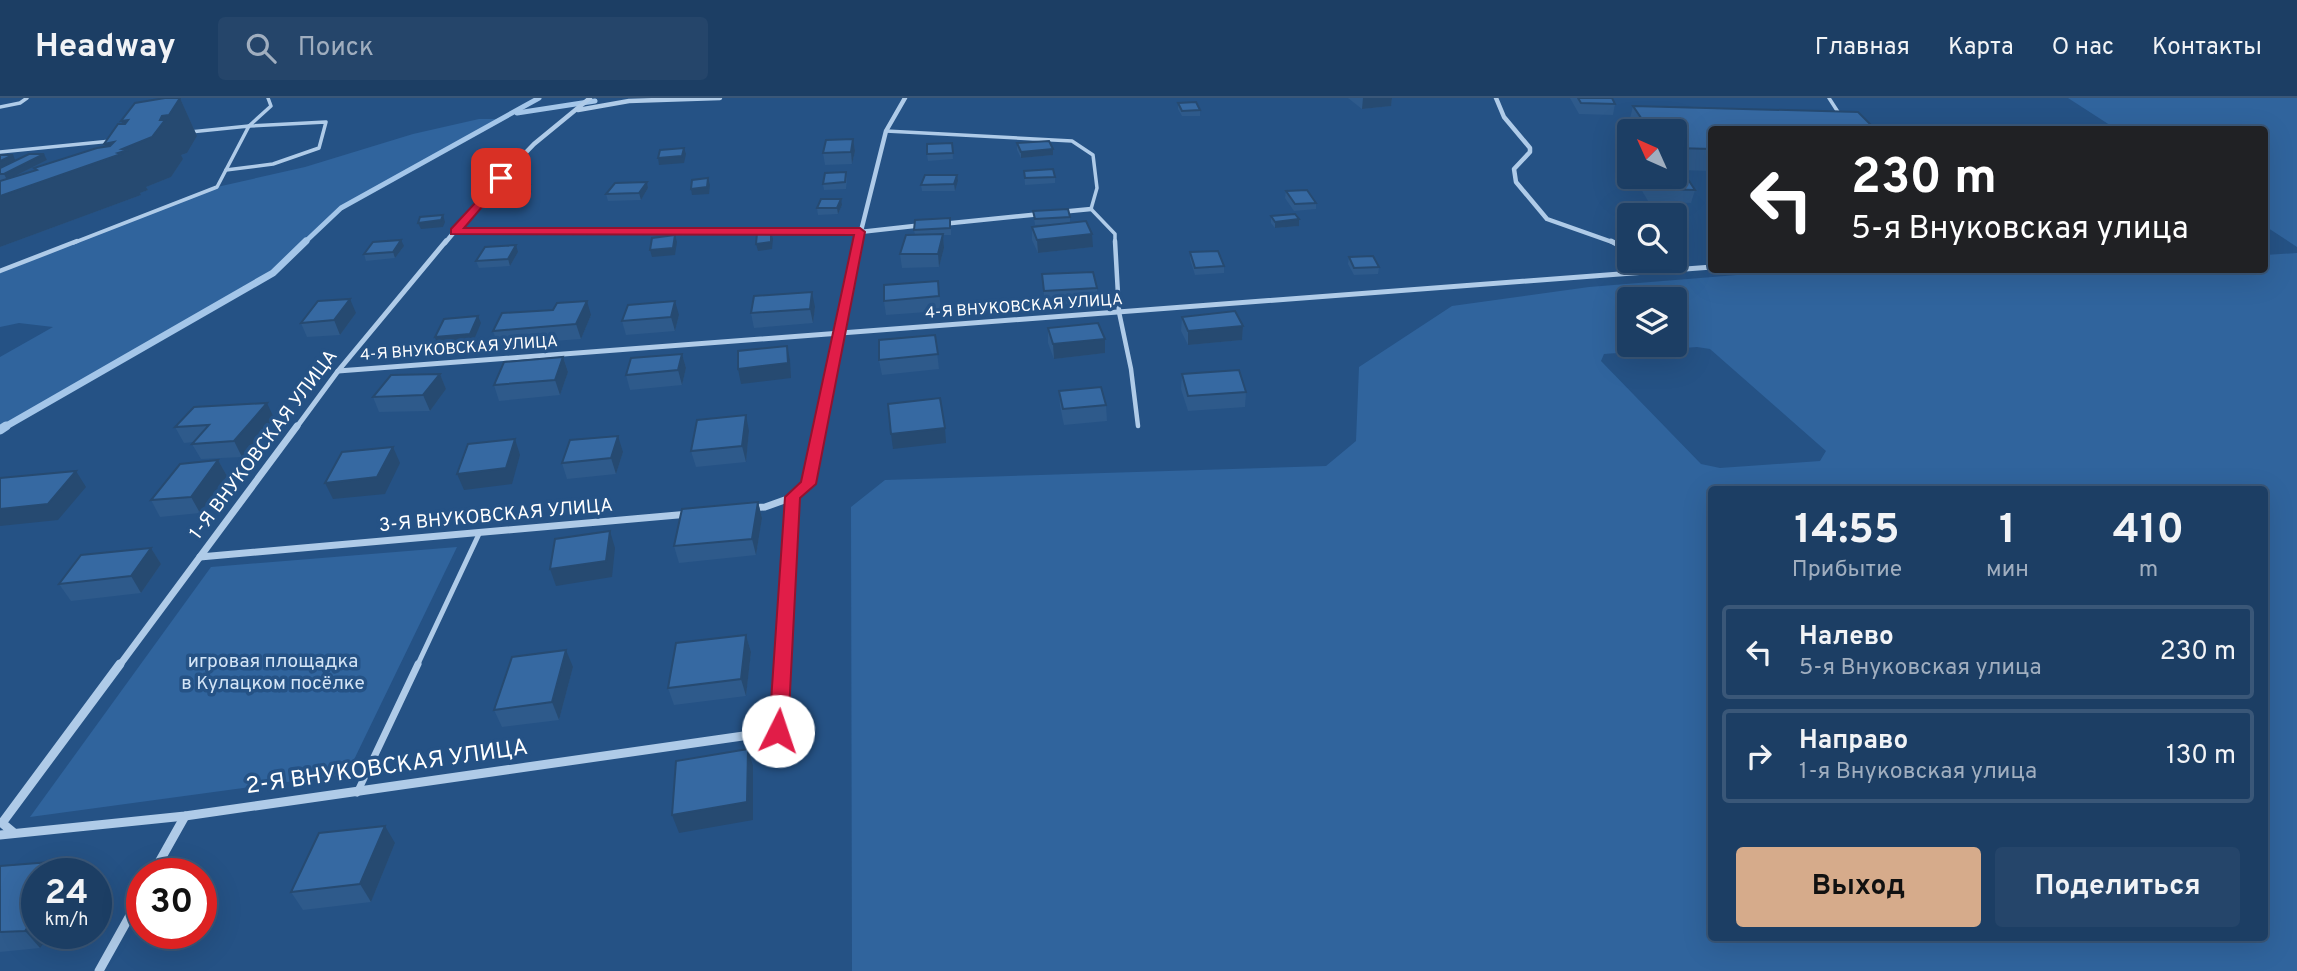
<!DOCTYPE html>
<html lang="ru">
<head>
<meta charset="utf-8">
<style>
  body { margin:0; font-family:Overpass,sans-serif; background:#25456a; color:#f1f3f6; height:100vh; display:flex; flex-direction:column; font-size:26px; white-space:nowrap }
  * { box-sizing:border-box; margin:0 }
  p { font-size:23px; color:#a0aebf }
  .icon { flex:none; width:38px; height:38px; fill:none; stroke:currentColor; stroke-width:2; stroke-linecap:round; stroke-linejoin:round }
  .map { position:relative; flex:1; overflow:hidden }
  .sheet { position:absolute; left:1708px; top:388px; width:560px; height:455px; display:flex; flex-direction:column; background:#1c3e64; border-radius:7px; box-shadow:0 7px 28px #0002,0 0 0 2px #3a5778 }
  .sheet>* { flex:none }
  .hud { position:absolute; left:1708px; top:28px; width:560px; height:147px; border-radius:7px; box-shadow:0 7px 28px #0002,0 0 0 2px #3a5778; background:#202124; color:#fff; overflow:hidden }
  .needle { width:46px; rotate:315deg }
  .fabs { position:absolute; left:1617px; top:21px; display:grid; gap:14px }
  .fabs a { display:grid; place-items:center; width:70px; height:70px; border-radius:7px; background:#1c3e64; box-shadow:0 7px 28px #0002,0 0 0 2px #3a5778; font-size:35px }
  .speed { position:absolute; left:21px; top:760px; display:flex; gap:14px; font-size:35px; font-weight:700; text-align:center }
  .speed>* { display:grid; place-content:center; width:91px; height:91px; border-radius:50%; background:#1c3e64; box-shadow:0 7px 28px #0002,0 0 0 2px #3a5778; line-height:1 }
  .speed small { font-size:18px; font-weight:400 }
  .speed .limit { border:10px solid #d22; background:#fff; color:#111 }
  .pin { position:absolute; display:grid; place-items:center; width:60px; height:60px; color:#fff; margin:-30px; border-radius:14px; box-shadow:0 4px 10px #0006 }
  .me { position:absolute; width:77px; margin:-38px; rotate:4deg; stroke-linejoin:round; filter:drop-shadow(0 0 5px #0008) }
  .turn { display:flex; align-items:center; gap:24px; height:147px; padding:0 28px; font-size:32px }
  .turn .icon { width:91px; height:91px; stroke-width:2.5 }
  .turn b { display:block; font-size:49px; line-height:60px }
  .eta { display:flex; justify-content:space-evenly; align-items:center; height:119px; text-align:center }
  .eta b { font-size:42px; font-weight:700; line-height:49px }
  .cta { display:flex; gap:14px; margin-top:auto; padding:14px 28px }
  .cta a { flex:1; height:80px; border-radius:7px; background:#d6ab8b; color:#111; font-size:28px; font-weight:700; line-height:80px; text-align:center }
  .cta a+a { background:#25456a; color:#f1f3f6 }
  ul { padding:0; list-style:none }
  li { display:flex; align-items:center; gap:21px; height:94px; margin:0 14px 10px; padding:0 14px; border:4px solid #3a5778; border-radius:7px }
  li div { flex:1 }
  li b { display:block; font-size:26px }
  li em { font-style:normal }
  header { display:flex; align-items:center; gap:42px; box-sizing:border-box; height:98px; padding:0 35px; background:#1c3e64; border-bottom:2px solid #3a5778 }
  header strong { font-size:33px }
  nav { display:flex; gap:38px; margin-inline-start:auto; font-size:24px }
  .search { width:490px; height:63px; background:#25456a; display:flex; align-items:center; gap:18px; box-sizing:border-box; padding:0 24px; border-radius:7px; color:#a0aebf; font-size:26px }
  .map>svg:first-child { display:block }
  .green { fill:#30649d; fill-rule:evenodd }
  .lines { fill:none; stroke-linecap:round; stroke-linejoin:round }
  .stream-far2 { stroke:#a4c6e9; stroke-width:5 }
  .stream-far1 { stroke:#a4c6e9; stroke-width:7 }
  .stream { stroke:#a4c6e9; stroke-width:9 }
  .lane-far3 { stroke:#afcbe8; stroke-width:3.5 }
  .lane-far2 { stroke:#afcbe8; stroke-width:4.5 }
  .lane-far1 { stroke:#afcbe8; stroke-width:5 }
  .lane { stroke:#afcbe8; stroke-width:7 }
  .street-far3 { stroke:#afcbe8; stroke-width:4.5 }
  .street-far2 { stroke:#afcbe8; stroke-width:5 }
  .street-far1 { stroke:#afcbe8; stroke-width:7 }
  .street { stroke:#afcbe8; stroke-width:9 }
  .wall { fill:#2e5a8b }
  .shaded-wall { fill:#264a71 }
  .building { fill:#3669a2; stroke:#264a71; stroke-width:2 }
  .route { fill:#e11d48; stroke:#92132f; stroke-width:2 }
  .labels { text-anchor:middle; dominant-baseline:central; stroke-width:7; stroke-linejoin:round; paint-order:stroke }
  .far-street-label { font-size:16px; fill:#fff; stroke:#255285 }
  .street-label { font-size:19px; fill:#fff; stroke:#255285 }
  .park-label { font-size:19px; fill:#d3e4f6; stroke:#255285 }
  .near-street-label { font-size:23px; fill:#fff; stroke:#255285 }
</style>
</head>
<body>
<header>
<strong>Headway</strong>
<div class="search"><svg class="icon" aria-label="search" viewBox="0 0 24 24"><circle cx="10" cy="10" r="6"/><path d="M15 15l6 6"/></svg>Поиск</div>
<nav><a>Главная</a><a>Карта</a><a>О нас</a><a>Контакты</a></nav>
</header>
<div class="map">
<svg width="2297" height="873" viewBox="0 0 2297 873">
  <rect width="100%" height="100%" fill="#255285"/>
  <g class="green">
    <path d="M2068,0H2297V149L2265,128L2264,32L2116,31Z"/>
    <path d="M479,21H498L341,110L273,175L0,332V259L53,229L19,225L0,229V173L217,89L305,69L413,36Z"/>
    <path d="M2297,155V873H852L851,409L885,382L1326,368L1356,343L1359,269L1452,208L1589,189L1798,172H2264L2265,157ZM1675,201V247H1629V201ZM1697,249L1710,251L1826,353L1820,363L1720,370L1701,366L1601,263L1604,256ZM1712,392H2264V840H1712Z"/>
    <path d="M457,449L347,676L30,719L211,469Z"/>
  </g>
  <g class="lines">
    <g class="stream-far2">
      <path d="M517,15L595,3"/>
      <path d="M304,145L341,110L539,0"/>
    </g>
    <path class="stream-far1" d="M3,330L273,175L306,143"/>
    <path class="stream" d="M0,332L6,328"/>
    <g class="lane-far3">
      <path d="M1829,0L1838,14L1843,16"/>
      <path d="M0,9L20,5L27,0"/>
      <path d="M249,28L271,8L268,0"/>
      <path d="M886,33L1072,43L1093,57L1097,90L1091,111L1115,136V145"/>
      <path d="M0,54L111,43"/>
      <path d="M226,72L273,66L319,50L326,24L249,28"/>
      <path d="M73,145L217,89L249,28L190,34"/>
    </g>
    <g class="lane-far2">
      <path d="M1115,143L1119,214L1131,271L1138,328"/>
      <path d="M0,173L77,143"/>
    </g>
    <path class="lane-far1" d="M417,568L479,436"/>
    <path class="lane" d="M357,695L418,566"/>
    <g class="street-far3">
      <path d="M1496,0L1504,19L1530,50V54L1514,71L1516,84L1547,121L1615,145"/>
      <path d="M578,12L629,3L720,0"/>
      <path d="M1060,114L1091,111"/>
      <path d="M942,126L1041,116"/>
      <path d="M455,134H860L923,127"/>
      <path d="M445,145L485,97L534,46L590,0"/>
      <path d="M858,145L886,33L905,0"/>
    </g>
    <g class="street-far2">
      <path d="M1611,143L1629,153"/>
      <path d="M1640,163L1653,174"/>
      <path d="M338,273L1712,169"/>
      <path d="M296,330L338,273L446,143"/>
      <path d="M820,330L858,143"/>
    </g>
    <g class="street-far1">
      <path d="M750,410L765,409L793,399"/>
      <path d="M200,459L689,416"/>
      <path d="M119,568L297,328"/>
      <path d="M782,568L793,399L808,386L820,328"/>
    </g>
    <g class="street">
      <path d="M14,735L2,725L120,566"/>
      <path d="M0,737L185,718L778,633L782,566"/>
      <path d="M153,775L185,718"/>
      <path d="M99,873L142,796"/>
    </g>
  </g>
  <g class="wall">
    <path d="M165,0H180L197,38L187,55L181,57L183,61L171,79L146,89L148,92L140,95L141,97L0,149V57L16,62L44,56L47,62L15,78L35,72L34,70L106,49L104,46L123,26L121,23Z"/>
    <path d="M1348,0H1392L1391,8L1362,11Z"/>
    <path d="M1570,0H1612L1615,6L1613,17L1579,16Z"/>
    <path d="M1178,5L1200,12V18H1182L1178,11Z"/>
    <path d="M1633,8L1712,32V73L1675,72V33H1631L1628,29Z"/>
    <path d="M853,41L855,53L852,66L825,67L823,55Z"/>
    <path d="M952,45L953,61L928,63L927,56Z"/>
    <path d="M1017,45L1053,51V57L1021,60L1017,52Z"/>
    <path d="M1024,73L1055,79V85L1025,87Z"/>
    <path d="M846,74L847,80L846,91L824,92L823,86Z"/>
    <path d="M1644,79L1695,92L1691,105L1648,103L1641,91Z"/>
    <path d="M958,83L955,93H922L921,87Z"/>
    <path d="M647,84L648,90L641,102L608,103L606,96Z"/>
    <path d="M530,87L532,94L524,106L500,107L498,101Z"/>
    <path d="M1286,93L1316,105V111L1294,113L1285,100Z"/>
    <path d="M842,107L838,116L818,117L817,110Z"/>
    <path d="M1033,113L1070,119V125L1093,149L1038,155L1032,142V129L1067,125L1035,127Z"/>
    <path d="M1271,118L1299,128L1275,130L1271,125Z"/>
    <path d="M951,127V137H943L944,150L939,169L902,170L900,156L915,137L914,132Z"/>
    <path d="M404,148L395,160L366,163L364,156Z"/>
    <path d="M518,154L510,168L479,170L476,163Z"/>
    <path d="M1190,154L1224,168V175L1195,177L1190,161Z"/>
    <path d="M1349,159L1379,169L1378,176L1354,177L1348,166Z"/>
    <path d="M1042,176L1097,190V204L1045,207Z"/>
    <path d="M938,183L941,213L886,217L884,203Z"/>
    <path d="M815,209L813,225L754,230L751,215Z"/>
    <path d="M356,215L340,237L307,239L301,225Z"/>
    <path d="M591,217L581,241L498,247L493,233Z"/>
    <path d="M679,217L675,233L626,237L622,223Z"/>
    <path d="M1182,219L1243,228L1242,242L1188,247L1181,233Z"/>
    <path d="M1048,230L1105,255L1054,261L1048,245Z"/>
    <path d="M935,237L939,271L882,277L879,262Z"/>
    <path d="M682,256L686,270L682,287L630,292L626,277Z"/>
    <path d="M563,259L568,274L560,297L499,303L494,287Z"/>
    <path d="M440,276L446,291L430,313L379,314L373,299Z"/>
    <path d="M1182,276L1246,294L1245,309L1188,313L1181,291Z"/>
    <path d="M1059,293L1106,307L1107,323L1064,327L1060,308Z"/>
    <path d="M274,320L242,359L201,361L192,346L194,344L184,345L175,329Z"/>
    <path d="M749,333L746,364L696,369L691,353Z"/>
    <path d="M623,354L616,376L567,381L562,365Z"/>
    <path d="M218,362L227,378L200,415L160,419L151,402Z"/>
    <path d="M758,404L762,420L756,457L679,465L674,448Z"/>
    <path d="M151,450L161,466L141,495L71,503L59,486Z"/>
    <path d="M746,537L751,554L746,598L674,607L668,590Z"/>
    <path d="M573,569L559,622L502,629L494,612Z"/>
    <path d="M395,745L371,804L303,812L291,794Z"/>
    <path d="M76,762L86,775H37L40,850L0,854V768Z"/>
  </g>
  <g class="shaded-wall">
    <path d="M175,0H176L178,3L180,0L197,38L187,55L181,57L183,61L171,79L146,89L148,92L140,95L141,97L0,149V98L111,60L104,46L114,44L122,51L133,46L121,23L160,22Z"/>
    <path d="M1363,0H1392L1391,8L1362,11Z"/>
    <path d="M853,41L855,53L852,66L851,54Z"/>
    <path d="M684,50L686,56L684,65L659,67L658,60Z"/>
    <path d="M1053,51V57L1021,60V54Z"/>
    <path d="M44,56L47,62L7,82L4,76Z"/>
    <path d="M13,57L16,64L0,71V63Z"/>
    <path d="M957,77L958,83L955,93L954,86Z"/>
    <path d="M708,80L710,87L709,96L692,97L691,91Z"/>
    <path d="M647,84L648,90L641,102L639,95Z"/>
    <path d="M530,87L532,94L524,106L522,99Z"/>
    <path d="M841,101L842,107L838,116L837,110Z"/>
    <path d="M443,117L445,124L443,129L421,131L418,125Z"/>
    <path d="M1299,121V128L1275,130V124Z"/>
    <path d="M771,134L773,141L772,151L758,153L756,146Z"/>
    <path d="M943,136L944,150L939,169L938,156Z"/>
    <path d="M1092,136L1093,149L1038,155L1037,142Z"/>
    <path d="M675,137L677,144L675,157L652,159L650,152Z"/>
    <path d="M401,142L404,148L395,160L393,154Z"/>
    <path d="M516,147L518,154L510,168L508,161Z"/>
    <path d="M812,194L815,209L813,225L810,211Z"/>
    <path d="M350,201L356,215L340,237L334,222Z"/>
    <path d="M587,203L591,217L581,241L576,226Z"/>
    <path d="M675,203L679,217L675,233L671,219Z"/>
    <path d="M478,218L481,225L473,244L437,247L435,239Z"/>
    <path d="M1243,228L1242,242L1188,247V233Z"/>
    <path d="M1105,241V255L1054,261L1053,246Z"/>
    <path d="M787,248L790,262L791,280L741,286L738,271Z"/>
    <path d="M682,256L686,270L682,287L678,272Z"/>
    <path d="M563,259L568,274L560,297L555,282Z"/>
    <path d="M440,276L446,291L430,313L423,297Z"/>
    <path d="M267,305L274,320L242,359L234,343Z"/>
    <path d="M746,317L749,333L746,364L742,348Z"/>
    <path d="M945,330L946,345L893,351L891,336Z"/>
    <path d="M618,338L623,354L616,376L611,360Z"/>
    <path d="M515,341L520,357L512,386L464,392L457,376Z"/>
    <path d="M393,349L400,365L385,396L333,401L325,385Z"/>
    <path d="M218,362L227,378L200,415L191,399Z"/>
    <path d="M76,373L86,389L58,422L0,428V411Z"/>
    <path d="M758,404L762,420L756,457L752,441Z"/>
    <path d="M610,433L615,450L612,479L556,488L550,471Z"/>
    <path d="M151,450L161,466L141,495L131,478Z"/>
    <path d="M746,537L751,554L746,598L741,581Z"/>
    <path d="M566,552L573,569L559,622L552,604Z"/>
    <path d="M748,651L753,668V722L679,735L672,717Z"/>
    <path d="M385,728L395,745L371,804L360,786Z"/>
    <path d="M76,762L86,775H66Z"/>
    <path d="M37,816V835H52L40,850L25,833Z"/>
  </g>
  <g class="building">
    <path d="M165,0H180L169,17L162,18L160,22H165L152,39L122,51L128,52L118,55L121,56L0,98V83L37,72L34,70L97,50L110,48L114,44L104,46L118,26H125L128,22L121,23L135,5Z"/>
    <path d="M1578,0H1612L1615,6L1581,5Z"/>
    <path d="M1196,4L1200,12L1182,13L1178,5Z"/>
    <path d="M1633,8L1858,14L1876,32H1712V51L1675,50V33H1650Z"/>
    <path d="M853,41L851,54L823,55L826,42Z"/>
    <path d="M1049,43L1053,51L1021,54L1017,45Z"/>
    <path d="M952,45L953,55L927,56V46Z"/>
    <path d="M684,50L682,58L658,60L660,52Z"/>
    <path d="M29,56H44L4,76H0V70Z"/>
    <path d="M0,57H13L0,63Z"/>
    <path d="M1053,71L1055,79L1025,80L1024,73Z"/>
    <path d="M846,74L845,84L823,86L825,75Z"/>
    <path d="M925,77H957L954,86L921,87Z"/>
    <path d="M1644,79L1687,80L1695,92L1651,91Z"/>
    <path d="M708,80L707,89L691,91L692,82Z"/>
    <path d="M647,84L639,95L606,96L615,85Z"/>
    <path d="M530,87L522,99L498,101L506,88Z"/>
    <path d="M1307,92L1316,105L1295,106L1286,93Z"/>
    <path d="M821,101H841L837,110H817Z"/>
    <path d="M1068,111L1070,119L1035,121L1033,113Z"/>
    <path d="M1295,116L1299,121L1275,124L1271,118Z"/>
    <path d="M443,117L441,122L418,125L420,119Z"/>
    <path d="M950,120V130L914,132L915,122Z"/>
    <path d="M1086,123L1092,136L1037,142L1032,129Z"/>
    <path d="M771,134V144L756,146L757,135Z"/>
    <path d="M943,136L938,156H900L906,137Z"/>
    <path d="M675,137L673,150L650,152L652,140Z"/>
    <path d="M401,142L393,154L364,156L373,144Z"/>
    <path d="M516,147L508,161L476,163L485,149Z"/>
    <path d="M1218,153L1224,168L1195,170L1190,154Z"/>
    <path d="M1373,158L1379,169L1354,170L1349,159Z"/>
    <path d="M1093,174L1097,190L1044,193L1042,176Z"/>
    <path d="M938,183L939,198L884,203V187Z"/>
    <path d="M812,194L810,211L751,215L754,198Z"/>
    <path d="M350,201L334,222L301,225L318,203Z"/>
    <path d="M587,203L576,226L493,233L502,215L553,212L557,205Z"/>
    <path d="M675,203L671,219L622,223L628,207Z"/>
    <path d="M1235,213L1243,228L1188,233L1182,219Z"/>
    <path d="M478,218L470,236L435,239L444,221Z"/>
    <path d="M1098,225L1105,241L1053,246L1048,230Z"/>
    <path d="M935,237L938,256L879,262V242Z"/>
    <path d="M787,248L788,265L738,271V253Z"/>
    <path d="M682,256L678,272L626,277L631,260Z"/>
    <path d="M563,259L555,282L494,287L504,264Z"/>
    <path d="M1239,272L1246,294L1188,298L1182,276Z"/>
    <path d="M440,276L423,297L373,299L391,277Z"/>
    <path d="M1101,289L1106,307L1063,311L1059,293Z"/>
    <path d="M940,300L945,330L891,336L888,306Z"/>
    <path d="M267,305L234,343L192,346L209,327L175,329L194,309Z"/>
    <path d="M746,317L742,348L691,353L697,322Z"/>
    <path d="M618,338L611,360L562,365L570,342Z"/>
    <path d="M515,341L506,370L457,376L468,346Z"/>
    <path d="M393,349L377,379L325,385L342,354Z"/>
    <path d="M218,362L191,399L151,402L180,366Z"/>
    <path d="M76,373L48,406L0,411V380Z"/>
    <path d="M758,404L752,441L674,448L682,411Z"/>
    <path d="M610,433L606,463L550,471L555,441Z"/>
    <path d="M151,450L131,478L59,486L81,457Z"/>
    <path d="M746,537L741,581L668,590L676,545Z"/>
    <path d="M566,552L552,604L494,612L512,559Z"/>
    <path d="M748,651L747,704L672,717L676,663Z"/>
    <path d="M385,728L360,786L291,794L319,735Z"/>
    <path d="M76,762L66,775H37V816L25,833L0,834V768Z"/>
  </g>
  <path class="route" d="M501,77L505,78V82L464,130H860L865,134L816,386L800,400L788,633L785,638H771L769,633L785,399L801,384L854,137L451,136V131Z"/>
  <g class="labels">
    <g class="far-street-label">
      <text transform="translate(1024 209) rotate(-4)">4-Я ВНУКОВСКАЯ УЛИЦА</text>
      <text transform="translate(459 251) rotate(-4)">4-Я ВНУКОВСКАЯ УЛИЦА</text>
    </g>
    <g class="street-label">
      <text transform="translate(264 347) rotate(-53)">1-Я ВНУКОВСКАЯ УЛИЦА</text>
      <text transform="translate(496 418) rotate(-5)">3-Я ВНУКОВСКАЯ УЛИЦА</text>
    </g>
    <g class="park-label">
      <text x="273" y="564">игровая площадка<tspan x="273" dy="22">в Кулацком посёлке</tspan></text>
    </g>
    <g class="near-street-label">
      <text transform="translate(387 670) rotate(-8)">2-Я ВНУКОВСКАЯ УЛИЦА</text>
    </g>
  </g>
</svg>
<div class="fabs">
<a><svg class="needle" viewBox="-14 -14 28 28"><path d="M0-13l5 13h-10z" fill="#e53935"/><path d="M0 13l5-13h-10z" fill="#a0aebf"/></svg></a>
<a><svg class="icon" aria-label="search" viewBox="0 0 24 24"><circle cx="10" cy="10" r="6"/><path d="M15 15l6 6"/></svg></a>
<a><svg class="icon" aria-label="layers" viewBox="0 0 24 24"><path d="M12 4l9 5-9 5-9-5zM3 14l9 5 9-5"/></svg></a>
</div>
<div class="speed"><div>24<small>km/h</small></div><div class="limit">30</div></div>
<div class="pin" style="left:501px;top:80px;background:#d93025"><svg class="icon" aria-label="arrive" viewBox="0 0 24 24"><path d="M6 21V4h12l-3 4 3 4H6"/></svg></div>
<svg class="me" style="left:778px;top:633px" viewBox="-20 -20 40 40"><circle r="19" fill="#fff"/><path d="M0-13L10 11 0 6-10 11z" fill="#e11d48"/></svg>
<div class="hud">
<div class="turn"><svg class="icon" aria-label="left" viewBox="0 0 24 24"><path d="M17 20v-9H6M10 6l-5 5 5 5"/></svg><div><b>230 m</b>5-я Внуковская улица</div></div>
</div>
<section class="sheet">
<div class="eta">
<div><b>14:55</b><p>Прибытие</p></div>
<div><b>1</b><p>мин</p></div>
<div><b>410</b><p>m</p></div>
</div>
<ul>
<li><svg class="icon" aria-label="left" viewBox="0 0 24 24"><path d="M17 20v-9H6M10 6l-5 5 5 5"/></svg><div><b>Налево</b><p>5-я Внуковская улица</p></div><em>230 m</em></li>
<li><svg class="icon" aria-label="right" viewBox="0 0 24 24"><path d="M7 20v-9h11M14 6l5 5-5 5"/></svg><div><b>Направо</b><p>1-я Внуковская улица</p></div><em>130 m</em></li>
</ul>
<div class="cta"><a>Выход</a><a>Поделиться</a></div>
</section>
</div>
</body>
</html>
